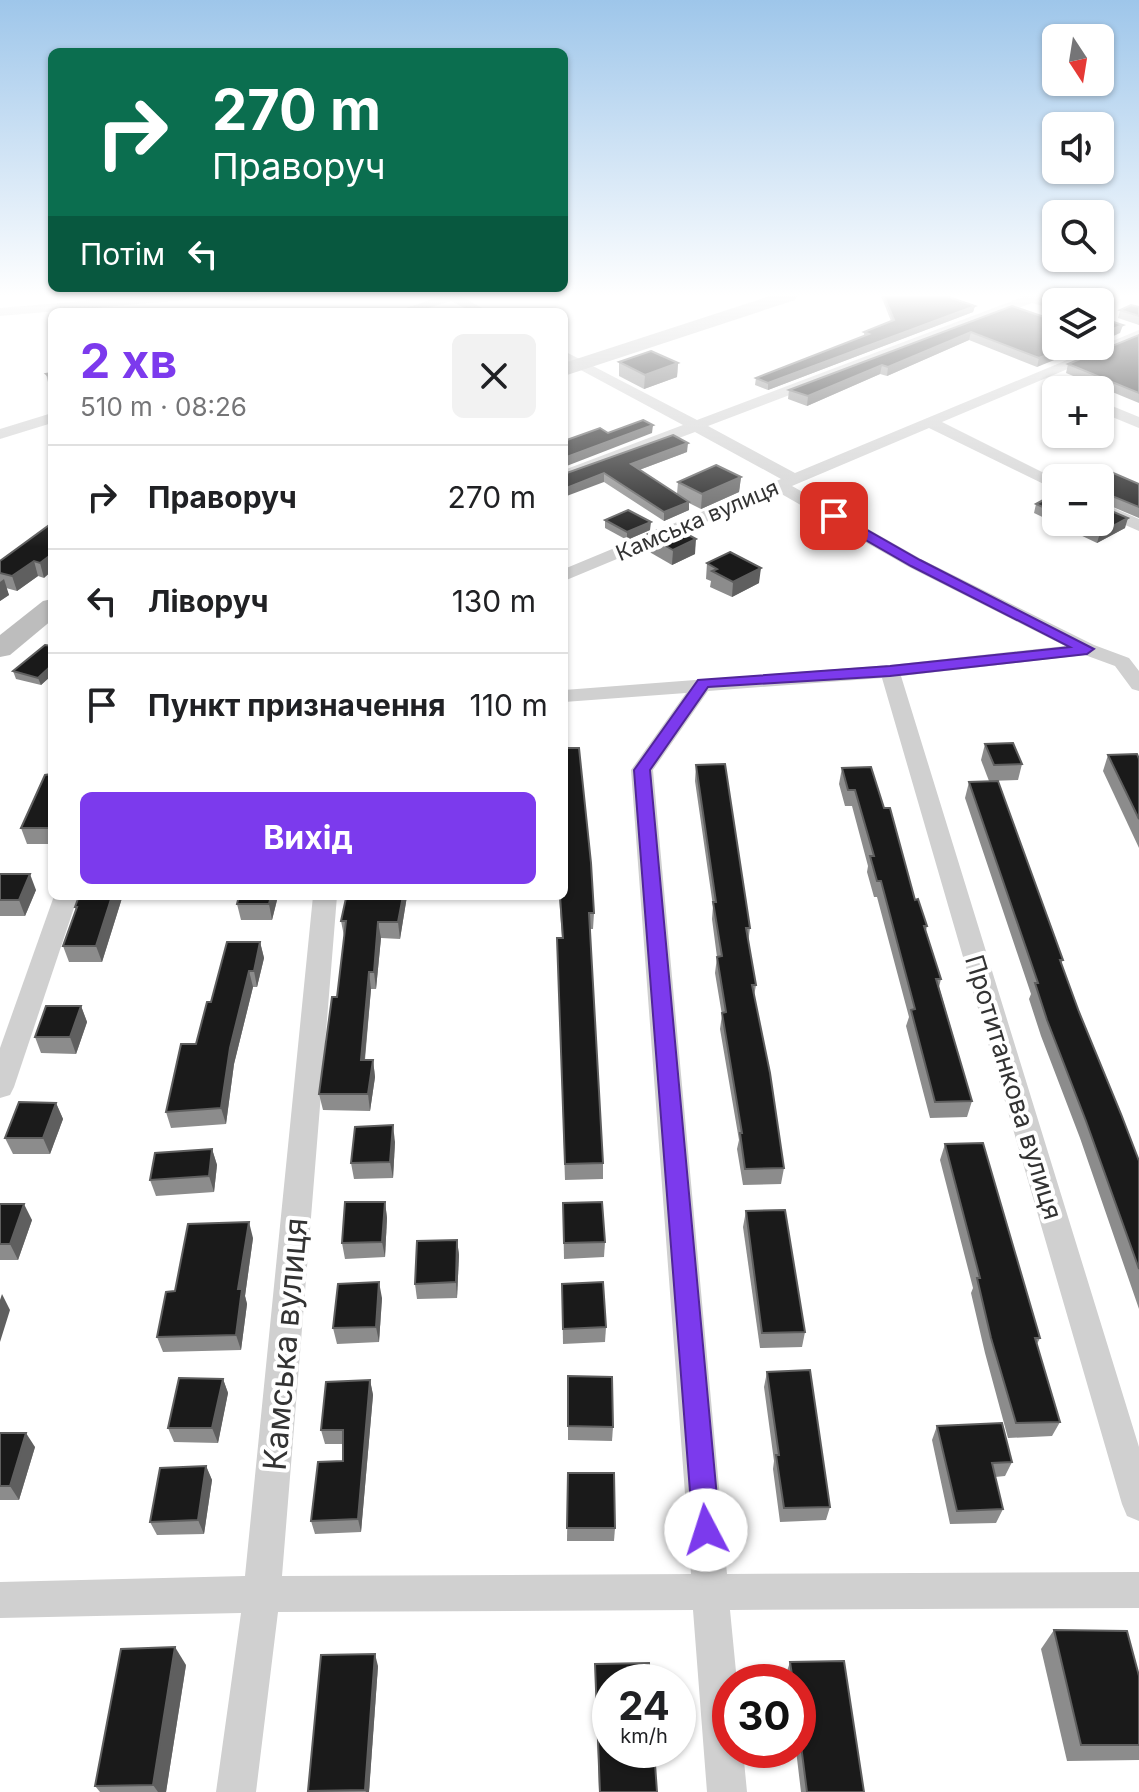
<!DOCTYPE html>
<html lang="uk">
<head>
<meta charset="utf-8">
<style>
  body { margin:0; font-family:Inter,sans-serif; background:#f2f2f2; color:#202124; height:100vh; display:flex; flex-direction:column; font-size:30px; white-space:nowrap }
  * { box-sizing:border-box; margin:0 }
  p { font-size:26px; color:#757577 }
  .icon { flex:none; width:44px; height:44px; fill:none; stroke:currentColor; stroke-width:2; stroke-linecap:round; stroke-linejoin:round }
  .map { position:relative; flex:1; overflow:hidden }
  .drawer { position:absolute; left:48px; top:308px; width:520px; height:592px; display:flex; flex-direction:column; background:#fff; border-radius:12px; box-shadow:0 2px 6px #0004 }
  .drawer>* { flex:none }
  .guide { position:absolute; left:48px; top:48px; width:520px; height:244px; border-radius:12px; box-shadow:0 2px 6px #0004; background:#0b6e4f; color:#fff; overflow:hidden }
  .needle { width:52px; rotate:168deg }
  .tools { position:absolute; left:1042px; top:24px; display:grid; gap:16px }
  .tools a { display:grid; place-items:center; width:72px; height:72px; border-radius:12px; background:#fff; box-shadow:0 2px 6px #0004; font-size:40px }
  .speed { position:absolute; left:592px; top:1664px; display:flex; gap:16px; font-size:40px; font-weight:700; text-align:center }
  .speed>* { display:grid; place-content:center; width:104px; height:104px; border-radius:50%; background:#fff; box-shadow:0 2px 6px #0004; line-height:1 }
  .speed small { font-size:20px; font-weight:400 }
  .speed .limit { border:12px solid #d22; background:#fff; color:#111 }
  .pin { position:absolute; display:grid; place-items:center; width:68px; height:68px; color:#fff; margin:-34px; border-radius:16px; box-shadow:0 4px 12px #0006 }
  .me { position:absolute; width:88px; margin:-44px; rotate:355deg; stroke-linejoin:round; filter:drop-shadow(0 0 6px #0008) }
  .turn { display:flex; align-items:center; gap:28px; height:168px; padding:0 32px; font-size:36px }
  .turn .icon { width:104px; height:104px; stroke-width:2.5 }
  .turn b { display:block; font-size:56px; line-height:68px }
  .then { display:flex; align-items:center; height:76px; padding:0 32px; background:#0003; gap:16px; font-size:30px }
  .round { display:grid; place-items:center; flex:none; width:84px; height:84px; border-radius:12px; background:#f2f2f2 }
  .summary { display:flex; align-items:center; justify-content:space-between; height:136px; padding:0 32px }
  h1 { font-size:48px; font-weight:700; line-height:60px; color:#7c3aed }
  .action { display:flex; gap:16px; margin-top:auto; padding:16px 32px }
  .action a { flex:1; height:92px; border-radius:12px; background:#7c3aed; color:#fff; font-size:32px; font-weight:700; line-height:92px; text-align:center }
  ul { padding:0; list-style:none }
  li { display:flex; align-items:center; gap:24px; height:104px; padding:0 32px; border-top:2px solid #e0e0e0 }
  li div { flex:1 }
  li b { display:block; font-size:30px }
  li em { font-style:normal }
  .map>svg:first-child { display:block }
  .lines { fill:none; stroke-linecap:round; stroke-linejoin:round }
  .street { fill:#d0d0d0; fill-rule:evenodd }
  .secondary { fill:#bdbdbd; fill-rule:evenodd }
  .wall { fill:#8c8c8c }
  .shaded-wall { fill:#5f5f5f }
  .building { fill:#1a1a1a; stroke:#5f5f5f; stroke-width:2 }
  .route { fill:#7c3aed; stroke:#51269a; stroke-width:2 }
  .labels { text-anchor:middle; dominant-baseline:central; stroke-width:8; stroke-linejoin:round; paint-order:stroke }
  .far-street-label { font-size:22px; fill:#333; stroke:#fff }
  .street-label { font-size:26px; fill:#333; stroke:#fff }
  .near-street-label { font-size:32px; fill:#333; stroke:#fff }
</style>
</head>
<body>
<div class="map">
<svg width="1139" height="1792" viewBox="0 0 1139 1792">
  <rect width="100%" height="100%" fill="#fff"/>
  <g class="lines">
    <g class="street">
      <path d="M143,296H192L185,300L0,316V308Z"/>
      <path d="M216,296H271C260,303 227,303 216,296Z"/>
      <path d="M442,296H461L489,312H472L451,301L415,312H394Z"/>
      <path d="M1019,296H1037L1057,302L1056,310L1032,303L708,426L795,473L1139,330V339L942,422L1056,479V490L929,428L792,486L921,559L1094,645L1129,658L1139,671V691L1132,689L1115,666L1085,655L901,676L1139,1447V1521L1127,1516L1122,1504L882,678L708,691L653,770L727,1574L1139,1572V1608L730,1610L737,1682H730V1750H743L747,1792H707L693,1610L278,1612L256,1792H216L241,1613L0,1618V1582L245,1576L313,896H337L282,1576L691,1574L631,770L686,693L564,702V690L890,665L1065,646L909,567L778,492L564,581V569L781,479L695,432L564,481V470L683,425L564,361V351L697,420L1020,298Z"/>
      <path d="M1100,401L1139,417V428L1100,412Z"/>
      <path d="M52,413V423L0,439V429Z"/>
      <path d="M1100,502L1139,519V531L1100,514Z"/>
      <path d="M54,896H78L14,1087L10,1095L0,1098V1048Z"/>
    </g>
    <g class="secondary">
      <path d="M770,296H797L795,300L564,376V363Z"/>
      <path d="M52,599V620L10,655L0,657V635L43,601Z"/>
    </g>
  </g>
  <g class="wall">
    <path d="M881,296H946L975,306L973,312L768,390L755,385L756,378L864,336V332L891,321Z"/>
    <path d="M1012,306L1056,321L1037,367L969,340L887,376L880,374L807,406L788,399L789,390Z"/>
    <path d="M1139,307V325L1118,318L1120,310Z"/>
    <path d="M1139,335V403L1066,373L1068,364Z"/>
    <path d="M619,362L678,363L677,377L644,389L619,376Z"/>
    <path d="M52,373V388L49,386L46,374Z"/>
    <path d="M687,452L639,470L677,494L678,482L741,477L739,492L701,509L689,503V510L664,521L604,482L564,474Z"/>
    <path d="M1100,478L1139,484V518L1101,502L1102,507L1125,528L1097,543L1034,513L1036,504L1056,493V522H1100Z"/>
    <path d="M605,520L650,530L627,540L605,528Z"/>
    <path d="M52,523L44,578L38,576L17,591L6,588L9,595L0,601V561Z"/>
    <path d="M646,535L695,554L672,565L646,550Z"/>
    <path d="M707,563L759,583L732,597L710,587L711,581L706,579Z"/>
    <path d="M52,646V675L41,685L16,679L13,671Z"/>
    <path d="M985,744L1022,764L1018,780L989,781L981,760Z"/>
    <path d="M1108,755L1139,759V848L1103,771Z"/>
    <path d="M696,765L750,928L748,943L756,985L754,996L784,1168L781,1184L743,1185L737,1149L739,1140L720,1029L722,1015L715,973L717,957L712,919L713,906L695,781Z"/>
    <path d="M842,768L884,808L915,900L927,926L926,931L941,979L939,987L972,1101L967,1117L930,1118L906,1026L909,1017L877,897H874L867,872L868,866L852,806H845L839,784Z"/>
    <path d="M52,774V844H27L21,828Z"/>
    <path d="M969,782L1063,960L1061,964L1079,1012L1139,1161V1309L1080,1138L1041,1036L1029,999L1031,994L965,798Z"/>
    <path d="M0,874L36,890L25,916H0Z"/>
    <path d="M239,896H278L272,920H241L237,904Z"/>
    <path d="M407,896L400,939L381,938L376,989H371L365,1060H373L375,1077L370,1111L323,1110L319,1094L337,997L344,936L341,921Z"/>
    <path d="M559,896H564L594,913L593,929H590L603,1163V1179L565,1180L557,938H562Z"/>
    <path d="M122,898L102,962H69L63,946L76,911L75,907Z"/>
    <path d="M260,942L264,958L257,987H253L234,1064L226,1124L171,1128L166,1112L196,1044L211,1002Z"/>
    <path d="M81,1006L87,1022L76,1054L41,1053L35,1037Z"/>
    <path d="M56,1103L63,1119L50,1154H13L5,1138Z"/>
    <path d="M395,1142L393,1178L354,1179L351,1163Z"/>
    <path d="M945,1144L1040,1338L1037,1344L1060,1422L1052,1436L1008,1438L985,1353L971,1293L973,1288L940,1160Z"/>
    <path d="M212,1149L217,1165L214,1192L156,1196L150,1180Z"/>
    <path d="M385,1202L387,1218L385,1257L345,1259L342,1243Z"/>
    <path d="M563,1203L605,1242L604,1257L564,1259Z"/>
    <path d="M0,1204L32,1220L18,1260H0Z"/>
    <path d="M746,1211L805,1332L802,1347L760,1348L743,1227Z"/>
    <path d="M253,1238L245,1296L247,1304L241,1350L163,1352L157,1337L175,1291Z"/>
    <path d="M457,1240L459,1255L457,1298L417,1299L415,1284Z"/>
    <path d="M562,1284L606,1327L605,1342L563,1344Z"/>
    <path d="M382,1298L379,1342L337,1344L333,1328Z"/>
    <path d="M767,1372L830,1507L826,1520L780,1522L773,1469L774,1461L764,1387Z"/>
    <path d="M568,1376L613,1427L612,1441L568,1440Z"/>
    <path d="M223,1379L228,1393L218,1443L174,1442L168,1428Z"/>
    <path d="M370,1380L373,1395L361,1532L315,1534L311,1521L343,1461V1444H325L321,1430Z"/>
    <path d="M937,1426L1012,1462L1005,1476L995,1477L1003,1509L996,1523L950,1524L932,1440Z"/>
    <path d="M0,1433L35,1447L19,1500H0Z"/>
    <path d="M206,1466L212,1480L204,1534L157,1535L150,1522Z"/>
    <path d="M568,1473L615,1528L614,1541H567Z"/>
    <path d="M1054,1630L1139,1676V1760L1067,1761L1041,1649Z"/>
    <path d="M790,1662L864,1792H801L796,1750H798V1682H787L786,1674Z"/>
    <path d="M595,1664L657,1792H599Z"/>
    <path d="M186,1665L166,1792H100L95,1786Z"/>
    <path d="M378,1666L369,1792H308V1791Z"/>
  </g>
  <g class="shaded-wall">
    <path d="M975,306L973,312L768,390V383Z"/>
    <path d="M1123,325L1120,333L1100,342V334Z"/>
    <path d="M971,332L969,340L887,376L888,367Z"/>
    <path d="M1069,346H1089L1037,367L1039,358Z"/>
    <path d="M678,363L677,377L644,389L645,375Z"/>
    <path d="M882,365L880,374L807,406L808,396Z"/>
    <path d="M653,425L652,433L564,467V458Z"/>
    <path d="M688,443L687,452L631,473V464Z"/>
    <path d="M604,473V482L564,497V489Z"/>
    <path d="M741,477L739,492L701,509L702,494Z"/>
    <path d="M689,502V510L664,521V512Z"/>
    <path d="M1128,518L1125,528L1097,543L1100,533Z"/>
    <path d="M651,522L650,530L627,540V532Z"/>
    <path d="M696,539L695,554L672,565L673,550Z"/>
    <path d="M52,554V571L44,578L40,563Z"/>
    <path d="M34,561L38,576L17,591L12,576Z"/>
    <path d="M761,568L759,583L732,597L733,582Z"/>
    <path d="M4,579L9,595L0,601V582Z"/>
    <path d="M52,665V675L41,685L38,678Z"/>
    <path d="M30,874L36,890L25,916L19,900Z"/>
    <path d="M112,896H121L122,898L102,962L96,946Z"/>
    <path d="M271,896H278L272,920L269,904Z"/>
    <path d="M403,896H407L400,939L398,922Z"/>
    <path d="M378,922L381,938L376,989L374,972Z"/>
    <path d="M260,942L264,958L257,987L254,971Z"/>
    <path d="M249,971L253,987L234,1064L226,1124L221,1108L230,1048Z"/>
    <path d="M369,972L371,989L363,1077L361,1060Z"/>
    <path d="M81,1006L87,1022L76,1054L70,1037Z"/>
    <path d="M373,1060L375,1077L370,1111L368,1094Z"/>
    <path d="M56,1103L63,1119L50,1154L43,1138Z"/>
    <path d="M393,1125L395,1142L393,1178L390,1162Z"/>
    <path d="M212,1149L217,1165L214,1192L209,1176Z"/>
    <path d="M385,1202L387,1218L385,1257L382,1242Z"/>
    <path d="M24,1204L32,1220L18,1260L10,1244Z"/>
    <path d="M249,1222L253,1238L245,1296L247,1304L241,1350L236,1335L238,1289Z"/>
    <path d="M457,1240L459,1255L457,1298L456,1282Z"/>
    <path d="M379,1282L382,1298L379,1342L376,1327Z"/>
    <path d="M2,1294L10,1310L0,1342V1300Z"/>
    <path d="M223,1379L228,1393L218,1443L212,1428Z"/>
    <path d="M370,1380L373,1395L361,1532L358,1519Z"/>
    <path d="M26,1433L35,1447L19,1500L10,1486Z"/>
    <path d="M206,1466L212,1480L204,1534L198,1520Z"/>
    <path d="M175,1647L186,1665L166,1792H158L153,1785Z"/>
    <path d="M375,1654L378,1666L369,1792H366L365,1790Z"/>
  </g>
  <g class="building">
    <path d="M884,296H946L975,306L768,383L756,378L869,334L864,332L894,320Z"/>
    <path d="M1131,305L1139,307V316L1120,310Z"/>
    <path d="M1012,306L1056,321V346H1069L1039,358L971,332L888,367L882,365L808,396L789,390Z"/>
    <path d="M1101,318L1123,325L1100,334V319Z"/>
    <path d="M1139,335V393L1068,364Z"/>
    <path d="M651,351L678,363L645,375L619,362Z"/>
    <path d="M52,373V379L46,374Z"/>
    <path d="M643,420L653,425L564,458V441L600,428L608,433Z"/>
    <path d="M673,435L688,443L631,464L689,502L664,512L604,473L564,489V474Z"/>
    <path d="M716,465L741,477L702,494L678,482Z"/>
    <path d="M1104,469L1139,484V507L1100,491L1102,507L1128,518L1100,533L1076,522H1100V478H1086Z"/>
    <path d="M1056,493V513L1036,504Z"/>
    <path d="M628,510L651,522L627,532L605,520Z"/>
    <path d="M52,523V554L40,563L34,561L12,576L0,573V561Z"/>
    <path d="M670,525L696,539L673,550L646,535Z"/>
    <path d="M730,552L761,568L733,582L712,571L717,569L707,563Z"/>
    <path d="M45,645L52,646V665L38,678L13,671Z"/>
    <path d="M1013,743L1022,764L994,765L985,744Z"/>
    <path d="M564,748H579L591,863L594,913H589L603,1163L565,1164L557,938H563L560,896H564Z"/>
    <path d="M1137,754L1139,759V819L1108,755Z"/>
    <path d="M725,764L750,928H746L756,985H752L770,1073L784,1168L745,1169L740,1133H742L722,1013L726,1012L717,957L722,956L713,902H716L696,765Z"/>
    <path d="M871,767L884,808H890L915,900L918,899L927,926H924L941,979H936L972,1101L935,1102L911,1010L915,1009L881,881H877L870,856H874L855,790H848L842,768Z"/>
    <path d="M52,774V828H21L45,775Z"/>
    <path d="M998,781L1063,960H1060L1079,1012L1121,1114L1139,1161V1269L1086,1121L1047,1020L1035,983H1038L969,782Z"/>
    <path d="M0,874H30L19,900H0Z"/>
    <path d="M79,896H112L96,946H63L77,907H75Z"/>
    <path d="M239,896H271L269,904H237Z"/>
    <path d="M354,896H403L398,922H378L374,972H369L361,1060H373L368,1094H319L332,997H337L346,921H341L346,898H354Z"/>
    <path d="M227,942H260L254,971H249L230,1048L221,1108L166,1112L181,1044H196L207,1002H211Z"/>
    <path d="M46,1006H81L70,1037H35Z"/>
    <path d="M19,1102L56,1103L43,1138H5Z"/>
    <path d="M393,1125L390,1162L351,1163L355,1127Z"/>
    <path d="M983,1143L1040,1338H1035L1060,1422L1016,1423L991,1338L977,1278H980L945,1144Z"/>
    <path d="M212,1149L209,1176L150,1180L155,1153Z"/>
    <path d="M345,1202H385L382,1242L342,1243Z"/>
    <path d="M602,1202L605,1242L564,1243L563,1203Z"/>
    <path d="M0,1204H24L10,1244H0Z"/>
    <path d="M785,1210L805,1332L762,1333L746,1211Z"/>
    <path d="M249,1222L238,1289H242L236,1335L157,1337L166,1292L175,1291L188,1224Z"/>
    <path d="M457,1240L456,1282L415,1284L417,1241Z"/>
    <path d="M379,1282L376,1327L333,1328L338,1284Z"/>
    <path d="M603,1282L606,1327L563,1329L562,1284Z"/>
    <path d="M810,1370L830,1507L784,1508L776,1455H779L767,1372Z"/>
    <path d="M568,1376L612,1377L613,1427L568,1426Z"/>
    <path d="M179,1378L223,1379L212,1428H168Z"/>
    <path d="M370,1380L358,1519L311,1521L318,1462L343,1461V1430H321L326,1382Z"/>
    <path d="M1002,1423L1012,1462L992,1463L1003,1509L957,1511L937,1426Z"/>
    <path d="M0,1433H26L10,1486H0Z"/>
    <path d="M206,1466L198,1520L150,1522L160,1468Z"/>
    <path d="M568,1473H614L615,1528H567Z"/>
    <path d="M1054,1630L1127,1631L1139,1676V1745H1081Z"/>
    <path d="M175,1647L153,1785L95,1786L121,1649Z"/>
    <path d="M375,1654L365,1790L308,1791L321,1655Z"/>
    <path d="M844,1661L864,1792H807L798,1722V1682H793L790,1662Z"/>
    <path d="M649,1663L650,1682H610V1750H654L657,1792H600L595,1664Z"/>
  </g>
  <linearGradient id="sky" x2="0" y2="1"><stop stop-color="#9ec6ea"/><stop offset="0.54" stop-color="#fff"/><stop offset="1" stop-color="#fff" stop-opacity="0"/></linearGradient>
  <rect width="1139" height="547" fill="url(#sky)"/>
  <path class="route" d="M829,514H839L920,560L1094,649L1087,654L890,676L708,687L650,770L720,1530L716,1540L706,1544L697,1540L693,1530L634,770L698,680L890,666L1070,647L911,566L829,519Z"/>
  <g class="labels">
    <g class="far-street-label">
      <text transform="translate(697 520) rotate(-23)">Камська вулиця</text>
    </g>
    <g class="street-label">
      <text transform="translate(1014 1087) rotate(73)">Протитанкова вулиця</text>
    </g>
    <g class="near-street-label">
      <text transform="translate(285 1344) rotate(-85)">Камська вулиця</text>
    </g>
  </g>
</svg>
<div class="tools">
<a><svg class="needle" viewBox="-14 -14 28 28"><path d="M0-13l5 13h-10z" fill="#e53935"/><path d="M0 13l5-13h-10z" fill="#757577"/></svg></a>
<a><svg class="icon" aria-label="sound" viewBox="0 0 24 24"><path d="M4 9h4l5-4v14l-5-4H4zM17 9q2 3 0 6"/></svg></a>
<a><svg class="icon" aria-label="search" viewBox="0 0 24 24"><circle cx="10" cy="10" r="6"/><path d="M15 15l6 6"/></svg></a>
<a><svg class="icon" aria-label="layers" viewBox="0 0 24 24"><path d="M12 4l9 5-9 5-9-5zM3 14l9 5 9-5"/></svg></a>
<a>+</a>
<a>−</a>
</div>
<div class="speed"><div>24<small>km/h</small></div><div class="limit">30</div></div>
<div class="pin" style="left:834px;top:516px;background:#d93025"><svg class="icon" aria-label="arrive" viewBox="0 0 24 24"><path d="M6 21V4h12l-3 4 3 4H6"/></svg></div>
<svg class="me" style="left:706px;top:1530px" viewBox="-20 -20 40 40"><circle r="19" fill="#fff"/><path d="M0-13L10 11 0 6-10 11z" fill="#7c3aed"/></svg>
<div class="guide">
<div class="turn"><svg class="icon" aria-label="right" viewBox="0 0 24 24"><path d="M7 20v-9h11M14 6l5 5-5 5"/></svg><div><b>270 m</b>Праворуч</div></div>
<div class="then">Потім<svg class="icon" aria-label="left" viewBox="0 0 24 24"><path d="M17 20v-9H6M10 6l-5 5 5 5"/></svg></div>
</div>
<section class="drawer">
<div class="summary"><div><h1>2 хв</h1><p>510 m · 08:26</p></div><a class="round"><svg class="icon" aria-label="close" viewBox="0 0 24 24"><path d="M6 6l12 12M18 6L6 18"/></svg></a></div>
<ul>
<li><svg class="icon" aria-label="right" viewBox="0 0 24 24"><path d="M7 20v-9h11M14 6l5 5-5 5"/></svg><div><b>Праворуч</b></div><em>270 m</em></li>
<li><svg class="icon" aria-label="left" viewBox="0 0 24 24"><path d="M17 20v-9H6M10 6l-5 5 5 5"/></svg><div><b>Ліворуч</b></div><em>130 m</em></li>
<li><svg class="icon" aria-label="arrive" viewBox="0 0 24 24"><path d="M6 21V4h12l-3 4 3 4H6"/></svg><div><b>Пункт призначення</b></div><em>110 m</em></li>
</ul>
<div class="action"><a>Вихід</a></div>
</section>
</div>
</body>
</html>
